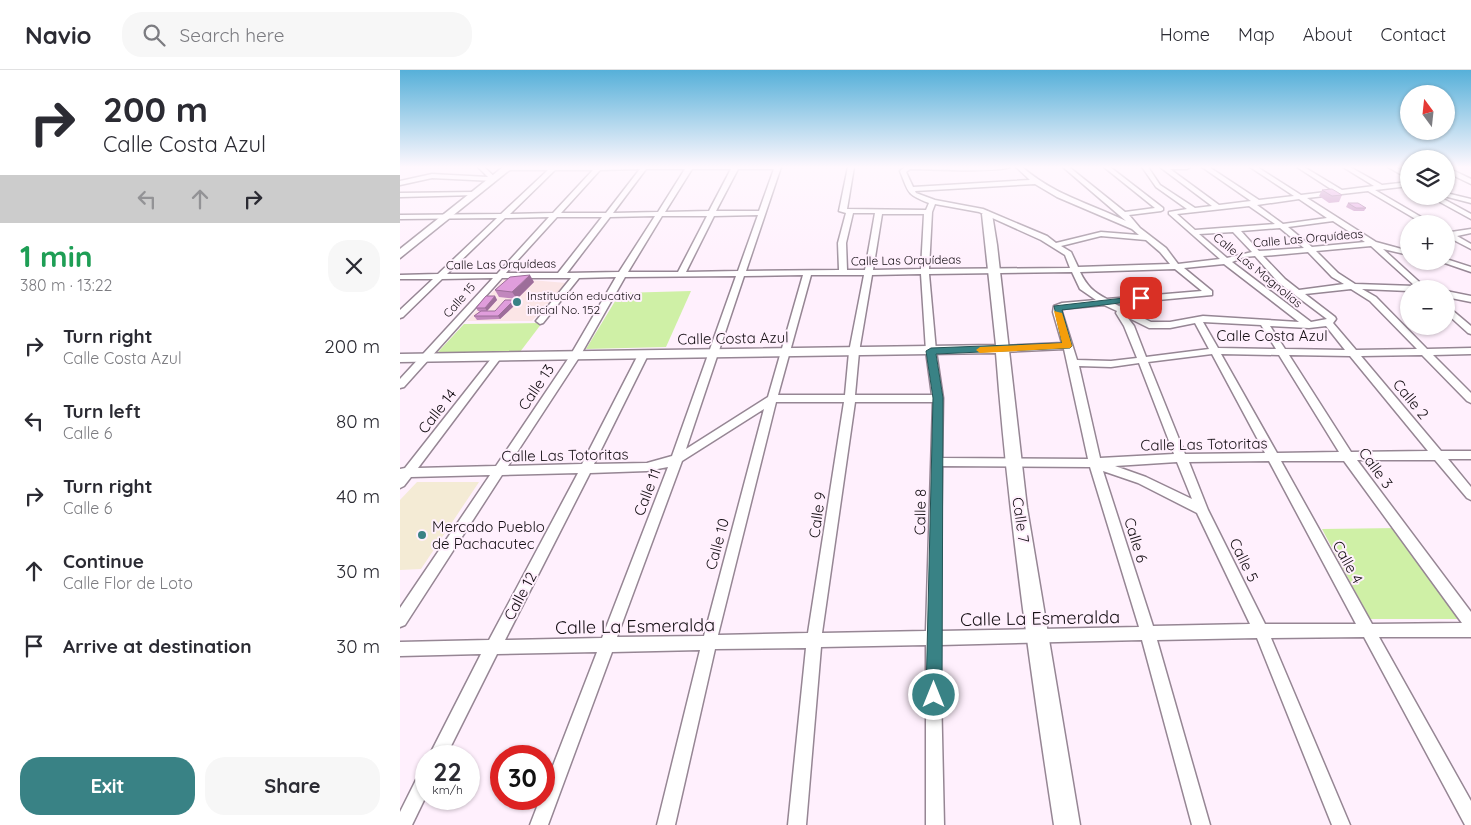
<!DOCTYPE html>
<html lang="en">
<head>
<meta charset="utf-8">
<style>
  body { margin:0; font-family:Quicksand,sans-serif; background:#f7f7f7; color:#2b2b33; height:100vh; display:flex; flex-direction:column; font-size:19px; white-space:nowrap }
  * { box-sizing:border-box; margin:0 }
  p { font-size:16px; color:#7c7c81 }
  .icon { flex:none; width:28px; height:28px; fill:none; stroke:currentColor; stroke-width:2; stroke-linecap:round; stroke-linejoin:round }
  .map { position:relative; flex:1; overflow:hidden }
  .details { display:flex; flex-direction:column; background:#fff; width:400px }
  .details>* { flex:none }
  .guide { background:#fff; color:#2b2b33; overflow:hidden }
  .needle { width:32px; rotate:345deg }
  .tools { position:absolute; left:1000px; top:15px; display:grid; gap:10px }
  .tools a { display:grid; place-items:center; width:55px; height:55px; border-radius:50%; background:#fff; box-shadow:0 1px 4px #0004; font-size:25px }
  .speed { position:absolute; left:15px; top:675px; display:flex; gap:10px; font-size:25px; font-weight:700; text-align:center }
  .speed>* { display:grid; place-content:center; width:65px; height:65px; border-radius:50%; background:#fff; box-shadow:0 1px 4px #0004; line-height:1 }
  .speed small { font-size:12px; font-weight:400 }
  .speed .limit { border:8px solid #d22; background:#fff; color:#111 }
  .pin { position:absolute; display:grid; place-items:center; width:42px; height:42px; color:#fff; margin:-21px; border-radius:10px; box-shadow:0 2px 8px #0006 }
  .me { position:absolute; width:55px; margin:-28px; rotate:0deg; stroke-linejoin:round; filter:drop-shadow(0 0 4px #0008) }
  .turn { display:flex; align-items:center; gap:18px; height:105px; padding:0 20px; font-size:22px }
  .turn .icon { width:65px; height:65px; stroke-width:2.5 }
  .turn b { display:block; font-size:35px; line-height:42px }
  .lanes { display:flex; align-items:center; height:48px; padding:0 20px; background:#0003; justify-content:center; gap:25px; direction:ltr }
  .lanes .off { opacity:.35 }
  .round { display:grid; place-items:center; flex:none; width:52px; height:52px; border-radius:20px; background:#f7f7f7 }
  .summary { display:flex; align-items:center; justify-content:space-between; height:85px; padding:0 20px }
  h1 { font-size:30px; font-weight:700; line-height:38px; color:#1e9e55 }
  .button { display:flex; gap:10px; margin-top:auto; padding:10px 20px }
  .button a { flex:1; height:58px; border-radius:20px; background:#398285; color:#fff; font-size:20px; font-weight:700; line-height:58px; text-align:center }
  .button a+a { background:#f7f7f7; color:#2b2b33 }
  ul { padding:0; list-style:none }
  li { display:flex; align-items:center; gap:15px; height:75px; padding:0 20px }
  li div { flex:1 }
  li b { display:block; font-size:19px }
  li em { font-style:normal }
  header { display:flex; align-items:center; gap:30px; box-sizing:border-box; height:70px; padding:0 25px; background:#fff; border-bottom:1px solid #e1e1e2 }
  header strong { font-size:24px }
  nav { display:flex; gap:28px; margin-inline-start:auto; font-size:18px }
  .search { width:350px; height:45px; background:#f7f7f7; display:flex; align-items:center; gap:12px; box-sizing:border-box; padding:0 18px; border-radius:20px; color:#7c7c81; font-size:19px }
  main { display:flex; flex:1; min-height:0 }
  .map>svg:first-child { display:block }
  .commercial { fill:#f4ebd5 }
  .education { fill:#fbe5e6 }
  .green { fill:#cff0a6 }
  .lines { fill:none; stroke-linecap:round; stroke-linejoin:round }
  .street-casing { stroke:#968694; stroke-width:3 }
  .secondary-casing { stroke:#968694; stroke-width:3 }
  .street { fill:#fff; fill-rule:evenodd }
  .secondary { fill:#fff; fill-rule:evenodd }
  .wall { fill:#c187bd }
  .shaded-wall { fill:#9d6e9a }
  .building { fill:#e09ddc; stroke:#9d6e9a }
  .route { fill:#398285; stroke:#255456 }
  .slow { fill:#f59e0b }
  .poi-dot { fill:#398285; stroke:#fff0fd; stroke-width:2 }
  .labels { text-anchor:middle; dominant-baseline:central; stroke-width:4; stroke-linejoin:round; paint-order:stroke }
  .far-street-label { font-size:12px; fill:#140e13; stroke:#fff0fd }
  .far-poi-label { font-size:12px; fill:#140e13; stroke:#fff0fd; text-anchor:start }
  .street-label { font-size:15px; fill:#140e13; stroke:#fff0fd }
  .poi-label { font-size:15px; fill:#140e13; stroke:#fff0fd; text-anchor:start }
  .near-street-label { font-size:18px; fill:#140e13; stroke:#fff0fd }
</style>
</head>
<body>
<header>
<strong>Navio</strong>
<div class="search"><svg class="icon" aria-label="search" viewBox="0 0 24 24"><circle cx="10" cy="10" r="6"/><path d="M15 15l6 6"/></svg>Search here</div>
<nav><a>Home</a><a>Map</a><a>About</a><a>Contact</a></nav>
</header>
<main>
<section class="details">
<div class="guide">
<div class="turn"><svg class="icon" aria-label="right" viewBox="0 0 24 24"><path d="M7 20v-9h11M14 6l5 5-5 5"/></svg><div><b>200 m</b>Calle Costa Azul</div></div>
<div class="lanes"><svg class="icon off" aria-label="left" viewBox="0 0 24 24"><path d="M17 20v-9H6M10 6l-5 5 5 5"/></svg><svg class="icon off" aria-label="ahead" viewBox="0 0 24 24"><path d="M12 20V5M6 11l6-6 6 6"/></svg><svg class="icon" aria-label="right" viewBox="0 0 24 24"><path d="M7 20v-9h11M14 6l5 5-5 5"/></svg></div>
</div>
<div class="summary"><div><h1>1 min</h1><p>380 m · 13:22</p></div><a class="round"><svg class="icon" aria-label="close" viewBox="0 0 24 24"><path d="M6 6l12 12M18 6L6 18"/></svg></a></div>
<ul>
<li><svg class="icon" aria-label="right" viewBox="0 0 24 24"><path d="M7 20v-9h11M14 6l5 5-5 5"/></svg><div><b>Turn right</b><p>Calle Costa Azul</p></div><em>200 m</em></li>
<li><svg class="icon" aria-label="left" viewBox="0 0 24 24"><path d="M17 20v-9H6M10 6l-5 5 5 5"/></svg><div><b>Turn left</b><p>Calle 6</p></div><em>80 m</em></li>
<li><svg class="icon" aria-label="right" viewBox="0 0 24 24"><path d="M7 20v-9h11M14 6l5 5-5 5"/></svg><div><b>Turn right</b><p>Calle 6</p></div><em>40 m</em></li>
<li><svg class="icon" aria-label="ahead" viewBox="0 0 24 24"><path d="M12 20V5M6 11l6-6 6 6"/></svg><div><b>Continue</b><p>Calle Flor de Loto</p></div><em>30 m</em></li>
<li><svg class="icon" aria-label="arrive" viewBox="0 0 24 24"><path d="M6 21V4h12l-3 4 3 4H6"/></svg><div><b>Arrive at destination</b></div><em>30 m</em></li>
</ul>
<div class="button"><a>Exit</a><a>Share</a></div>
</section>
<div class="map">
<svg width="1071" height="755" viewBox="0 0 1071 755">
  <rect width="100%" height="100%" fill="#fff0fd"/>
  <path class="commercial" d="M17,412H79L21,499L0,500V430Z"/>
  <path class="education" d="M105,208L167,213L132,251H67Z"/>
  <g class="green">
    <path d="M291,221L266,277L186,279L220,223Z"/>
    <path d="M142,253L120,282H38L64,254Z"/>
    <path d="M998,458L1061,549H970L922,459Z"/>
  </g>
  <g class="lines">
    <defs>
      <g id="street">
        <path d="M78,97H84L97,109L94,111L32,108L0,115V111L32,104L88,107Z"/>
        <path d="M105,97H381L346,201L439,200L438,173L446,143L439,141L448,97H454L447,139L526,140L529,133C506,124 509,123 500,101L505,97H610C599,103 528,99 510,99L506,102L513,117L630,110L616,97H622C654,125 689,133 726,151L663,97H669L725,142L755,138L704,97H710L763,138V140L761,141L729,145L740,158L766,178L778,194L820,189L769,144V142L787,139L756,117L742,97H748L760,115L795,138L812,136L760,97H790L787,99H770L819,135L851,131L802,97H809L859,130L894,126L850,97H857L901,125L934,121L897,97H904L942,120L974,116L943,97H950L982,115L1009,112V116L975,120L1033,154H1024L968,121L907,128L976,172L1009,181V185L983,179L1027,219H1009V221L962,219L976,227L1027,279L1071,278V284L1033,285L1071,323V333L1067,331L1022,285L961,286L1041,381H1071V389H1048L1071,417V430L1067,428L1035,390H957L1071,542V567H979L1071,731V755H1065L964,567L871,568L950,755H932L857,568L757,570L810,755H792L742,570L540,575L544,755H526V575L421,577L406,755H388L406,578L315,579L275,755H257L300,580L212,582L148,755H130L140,729H144V719L197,582L97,584L46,686H29L81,584L0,586V572L89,570L178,403L102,405L5,555L0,557V538L90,405L11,407L4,416L0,418V399L5,398L94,285L97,284L102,287L100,289L18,398L96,396L170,286L216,207L179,208L143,253L140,254L136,251L171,208H102L4,317L0,318V309L93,208L42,209L3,247L0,248V240L33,209H0V205L38,204L97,148L0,149V145L101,144L148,100H107L104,98ZM240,99L206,143H161L200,100ZM246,99H285L258,142L213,143ZM292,99H331L309,141L265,142ZM338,99H374L359,141H316ZM155,100H193L153,143L110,144ZM635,114L657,127L732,159L739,165L701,162L656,173L647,166L583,139L535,130L516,123L515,121ZM899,129L927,148L883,154L857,135ZM535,134L579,142L641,170L665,185L670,198L529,199L532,142ZM849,136L875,154L795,160L777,144ZM453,143H475L465,200H447L446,173ZM482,144H524L521,199L473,200ZM358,145L338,201L286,202L314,146ZM255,146L219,202L167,203L210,147ZM262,146H307L278,202H228ZM149,147L97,204H47L105,148ZM157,147H202L158,203H106ZM933,151L965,172L912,177L888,157ZM880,158L904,178L859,181L841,161ZM833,162L852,182L827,188L799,164ZM701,166L746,170L760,182L770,194L678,197L671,182L661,176ZM971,176L1015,216L955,214L938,203L916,181ZM908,182L932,207L944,214L899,220L885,209L863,186ZM855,186L879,213L927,249L911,252L832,192L844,187ZM824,194L899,252L803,246L770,252H751L715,234L812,225V221L784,198ZM775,199L802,221L707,229C693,222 687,216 680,202ZM672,202L680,219L696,230L662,233L654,236L653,242L662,273L603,276L598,279L603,282L664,279L688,389L542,388L543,328L536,281L529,204ZM521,204L526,281L532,325H455L459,282L472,205ZM403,205L368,327L286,379L344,206ZM411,205H464L449,282L445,325H378ZM336,206L272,386L247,393L194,394L248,285L243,282L238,285L182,394L108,396L180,286L225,207ZM951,219L970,231L1017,279L956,280L933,253L936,249L935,247L905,224ZM704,235L717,241L716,243L724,256L737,288L711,291L677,290L661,239ZM727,247L749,258H770L795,253L809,279L746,287L734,256ZM803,252L861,255L876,279L818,278ZM870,256L909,258L926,256L945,280L885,279ZM812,284L865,383L785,384L748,292ZM821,284L879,285L939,382L877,383ZM889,285L950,286L1028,381L951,382ZM739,293L774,384L700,388L679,296L711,297ZM376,332H444L408,563L318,565ZM455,332H533L526,561L422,563ZM364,339L304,566L217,567L282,391ZM869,391L956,554H865L808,440L789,392ZM881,391H944L1062,553L972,554ZM777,392L792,429L746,407L715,396ZM542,396L690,397L739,557L540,561ZM268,397L202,568L105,570L190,403L247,401ZM703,401L738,413L797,443L850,554L753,556Z"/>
        <path d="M988,97H995L1009,104V109Z"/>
        <path d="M1046,97L1071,109V114L1046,102Z"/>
        <path d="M74,122L77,124L76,125L0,127V123Z"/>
        <path d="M1046,123L1071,129V133L1044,126H1046Z"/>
        <path d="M1029,126H1038L1071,144V149Z"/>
        <path d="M1071,159V163L1057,166L1071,174V179L1046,166V161L1051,162Z"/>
        <path d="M1046,189L1071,197V202L1039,191H1046Z"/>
        <path d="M1046,221L1071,226V232L1046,227Z"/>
        <path d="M1046,235L1071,256V264L1068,263L1046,243Z"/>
        <path d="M26,699V726L12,755H0V742L20,702Z"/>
      </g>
      <g id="secondary">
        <path d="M103,97L112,98L0,188V179Z"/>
        <path d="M587,141L592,144L597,175L627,438L680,755H654C630,598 608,442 596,283L0,292V284L596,275L582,144Z"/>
      </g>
    </defs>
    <use href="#street" class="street-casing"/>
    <use href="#secondary" class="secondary-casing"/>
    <use href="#street" class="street"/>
    <use href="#secondary" class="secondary"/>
  </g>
  <g class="wall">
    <path d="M922,120L942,125L939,132L929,133L919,126Z"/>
    <path d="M948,133L966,138L964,141H954L946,137Z"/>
    <path d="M134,212L117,229L99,227L95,220Z"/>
    <path d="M95,226L97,230L87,241H95L114,230L116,234L100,249L77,250L74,246L80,241H78L76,238Z"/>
  </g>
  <g class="shaded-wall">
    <path d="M130,205L134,212L117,229L112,222Z"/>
    <path d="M95,226L97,230L87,241L85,238Z"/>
    <path d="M114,230L116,234L100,249L98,246Z"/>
  </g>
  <g class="building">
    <path d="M932,119L942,125L932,126L922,120Z"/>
    <path d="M948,133H958L966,138H956Z"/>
    <path d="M130,205L112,222L95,220L110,207Z"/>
    <path d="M86,226H95L85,238H76Z"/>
    <path d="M105,230H114L98,246H74L81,241H95Z"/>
  </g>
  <linearGradient id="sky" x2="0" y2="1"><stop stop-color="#56b0d9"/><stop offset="0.48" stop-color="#fff8fe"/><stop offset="1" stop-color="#fff8fe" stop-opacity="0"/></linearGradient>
  <rect width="1071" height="202" fill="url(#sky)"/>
  <path class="route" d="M741,226H744V230L662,240L672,276L670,278L536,284L543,328L542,625L540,630L534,633L528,630L526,625L533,328L526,281L531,278L662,273L654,236Z"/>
  <path class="slow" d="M654,241L662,243L672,276L670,278L580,283L576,280L580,277L662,273Z"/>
  <g class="poi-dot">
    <circle cx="117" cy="232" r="5"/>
    <circle cx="22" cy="465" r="5"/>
  </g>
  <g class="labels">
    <g class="far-street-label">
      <text transform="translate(908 168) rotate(-5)">Calle Las Orquídeas</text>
      <text transform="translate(506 190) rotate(-1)">Calle Las Orquídeas</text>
      <text transform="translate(101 194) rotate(-1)">Calle Las Orquídeas</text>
      <text transform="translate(858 200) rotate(39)">Calle Las Magnolias</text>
      <text transform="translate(59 230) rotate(-49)">Calle 15</text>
    </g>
    <g class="far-poi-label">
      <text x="127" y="225">Institución educativa<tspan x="127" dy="14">inicial No. 152</tspan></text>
    </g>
    <g class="street-label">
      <text x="872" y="265">Calle Costa Azul</text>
      <text transform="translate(333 268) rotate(-1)">Calle Costa Azul</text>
      <text transform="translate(136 317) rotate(-56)">Calle 13</text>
      <text transform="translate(1011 329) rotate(51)">Calle 2</text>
      <text transform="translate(37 341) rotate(-52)">Calle 14</text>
      <text transform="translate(804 374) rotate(-1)">Calle Las Totoritas</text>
      <text transform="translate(165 385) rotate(-1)">Calle Las Totoritas</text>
      <text transform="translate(976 398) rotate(54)">Calle 3</text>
      <text transform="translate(247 422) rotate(-69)">Calle 11</text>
      <text transform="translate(520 442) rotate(-89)">Calle 8</text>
      <text transform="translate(417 445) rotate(-82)">Calle 9</text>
      <text transform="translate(621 450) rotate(82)">Calle 7</text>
      <text transform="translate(736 470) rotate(73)">Calle 6</text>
      <text transform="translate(317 474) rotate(-75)">Calle 10</text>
      <text transform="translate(844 490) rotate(64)">Calle 5</text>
      <text transform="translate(948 492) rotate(61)">Calle 4</text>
      <text transform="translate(120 526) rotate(-62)">Calle 12</text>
    </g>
    <g class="poi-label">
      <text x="32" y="456">Mercado Pueblo<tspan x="32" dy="17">de Pachacutec</tspan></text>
    </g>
    <g class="near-street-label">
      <text transform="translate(640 548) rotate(-1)">Calle La Esmeralda</text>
      <text transform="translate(235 556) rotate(-1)">Calle La Esmeralda</text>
    </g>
  </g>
</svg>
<div class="tools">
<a><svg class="needle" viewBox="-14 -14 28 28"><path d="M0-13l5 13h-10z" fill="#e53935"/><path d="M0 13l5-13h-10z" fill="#7c7c81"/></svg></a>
<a><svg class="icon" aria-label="layers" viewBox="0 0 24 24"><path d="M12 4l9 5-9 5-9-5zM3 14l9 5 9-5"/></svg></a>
<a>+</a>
<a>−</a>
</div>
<div class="speed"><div>22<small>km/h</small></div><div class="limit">30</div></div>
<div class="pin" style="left:741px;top:228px;background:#d93025"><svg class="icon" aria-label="arrive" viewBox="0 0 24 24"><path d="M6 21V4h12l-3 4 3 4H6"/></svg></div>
<svg class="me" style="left:534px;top:625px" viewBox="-20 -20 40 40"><circle r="17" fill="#398285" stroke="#fff" stroke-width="3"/><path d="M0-11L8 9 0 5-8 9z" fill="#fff"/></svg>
</div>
</main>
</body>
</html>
